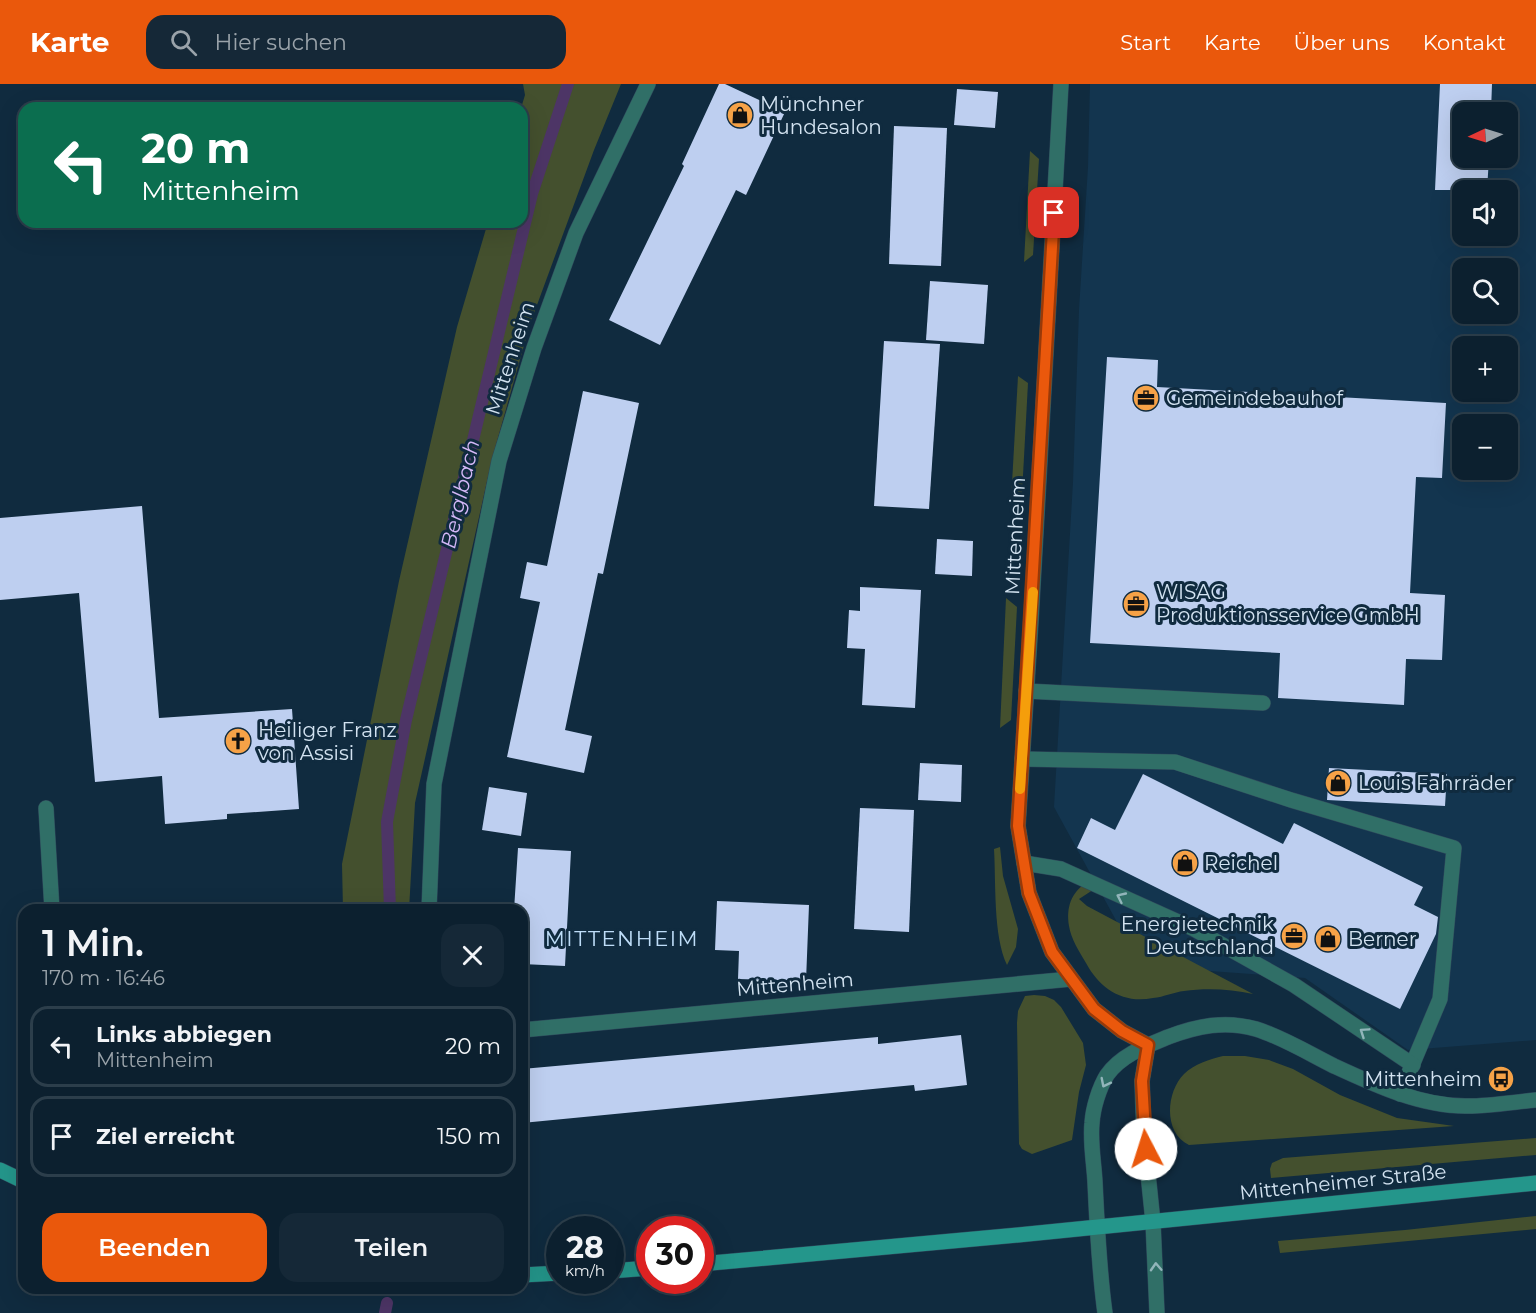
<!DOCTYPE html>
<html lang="de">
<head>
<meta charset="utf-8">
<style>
  body { margin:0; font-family:Montserrat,sans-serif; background:#152837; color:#f1f3f6; height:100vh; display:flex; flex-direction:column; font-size:22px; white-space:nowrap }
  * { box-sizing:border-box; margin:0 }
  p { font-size:20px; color:#9aa3aa }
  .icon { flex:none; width:33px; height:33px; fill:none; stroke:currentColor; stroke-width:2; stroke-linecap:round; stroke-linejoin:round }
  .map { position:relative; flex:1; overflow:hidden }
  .panel { position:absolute; left:18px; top:820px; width:510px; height:390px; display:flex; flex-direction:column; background:#0c202f; border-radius:18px; box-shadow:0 6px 24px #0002,0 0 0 2px #2c3e4b }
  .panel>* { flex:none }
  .banner { position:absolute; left:18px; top:18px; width:510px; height:126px; border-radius:18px; box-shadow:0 6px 24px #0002,0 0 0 2px #2c3e4b; background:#0b6e4f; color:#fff; overflow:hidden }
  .needle { width:39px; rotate:266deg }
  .tools { position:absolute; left:1452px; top:18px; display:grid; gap:12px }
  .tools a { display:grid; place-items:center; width:66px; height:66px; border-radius:12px; background:#0c202f; box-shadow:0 6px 24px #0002,0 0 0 2px #2c3e4b; font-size:30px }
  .speed { position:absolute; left:546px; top:1132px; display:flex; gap:12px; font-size:30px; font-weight:700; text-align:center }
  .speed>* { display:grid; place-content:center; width:78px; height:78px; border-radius:50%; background:#0c202f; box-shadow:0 6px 24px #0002,0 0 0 2px #2c3e4b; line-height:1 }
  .speed small { font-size:15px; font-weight:400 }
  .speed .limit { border:9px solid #d22; background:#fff; color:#111 }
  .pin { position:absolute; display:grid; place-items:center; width:51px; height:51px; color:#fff; margin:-26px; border-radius:12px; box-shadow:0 3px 9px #0006 }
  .me { position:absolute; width:66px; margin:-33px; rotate:355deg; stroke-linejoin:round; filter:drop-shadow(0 0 4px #0008) }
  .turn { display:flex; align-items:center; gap:21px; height:126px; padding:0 24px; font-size:27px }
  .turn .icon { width:78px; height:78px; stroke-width:2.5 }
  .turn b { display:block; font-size:42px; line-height:51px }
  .round { display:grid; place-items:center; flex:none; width:63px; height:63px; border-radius:18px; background:#152837 }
  .headline { display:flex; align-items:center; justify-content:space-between; height:102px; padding:0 24px }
  h1 { font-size:36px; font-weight:600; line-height:45px }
  .cta { display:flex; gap:12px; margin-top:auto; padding:12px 24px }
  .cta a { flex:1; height:69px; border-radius:18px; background:#ea580c; color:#fff; font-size:24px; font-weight:600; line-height:69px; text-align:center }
  .cta a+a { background:#152837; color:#f1f3f6 }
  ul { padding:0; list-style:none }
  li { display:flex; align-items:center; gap:18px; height:81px; margin:0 12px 9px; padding:0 12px; border:3px solid #2c3e4b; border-radius:18px }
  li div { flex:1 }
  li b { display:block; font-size:22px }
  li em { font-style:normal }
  header { display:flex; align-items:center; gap:36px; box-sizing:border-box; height:84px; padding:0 30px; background:#ea580c; color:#fff }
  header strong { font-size:28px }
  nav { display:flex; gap:33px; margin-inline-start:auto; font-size:21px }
  .search { width:420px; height:54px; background:#152837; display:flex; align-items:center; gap:15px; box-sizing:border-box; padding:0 21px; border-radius:18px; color:#9aa3aa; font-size:22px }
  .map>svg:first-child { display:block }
  .built { fill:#13354f; fill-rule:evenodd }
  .green { fill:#44502e }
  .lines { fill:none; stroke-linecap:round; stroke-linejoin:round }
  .stream { stroke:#4d3566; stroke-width:12 }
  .building { fill:#becff0 }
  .service-casing { stroke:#2f485b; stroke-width:16 }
  .minor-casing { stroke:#2f485b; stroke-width:16 }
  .secondary-casing { stroke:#2f485b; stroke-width:16 }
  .service { stroke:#306f67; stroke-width:15 }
  .minor { stroke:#306f67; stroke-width:15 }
  .secondary { stroke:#24968b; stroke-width:15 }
  .oneway { stroke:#92b5ba }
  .route-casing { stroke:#983908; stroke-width:15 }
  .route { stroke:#ea580c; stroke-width:10 }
  .slow { stroke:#f59e0b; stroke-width:10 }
  .labels { text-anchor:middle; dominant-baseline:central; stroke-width:6; stroke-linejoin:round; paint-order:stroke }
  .poi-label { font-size:20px; fill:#d3e3f1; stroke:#102b3f; text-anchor:start }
  .street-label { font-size:20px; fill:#d3e3f1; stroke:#102b3f }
  .water-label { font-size:21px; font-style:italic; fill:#d3b7f6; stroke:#102b3f }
  .neighbourhood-label { font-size:21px; letter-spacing:1.5px; fill:#beddf8; stroke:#102b3f }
</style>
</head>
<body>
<header>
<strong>Karte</strong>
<div class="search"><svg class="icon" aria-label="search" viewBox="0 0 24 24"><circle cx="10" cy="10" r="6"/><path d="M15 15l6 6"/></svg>Hier suchen</div>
<nav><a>Start</a><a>Karte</a><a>Über uns</a><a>Kontakt</a></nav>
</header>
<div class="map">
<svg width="1536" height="1229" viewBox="0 0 1536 1229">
  <rect width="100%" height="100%" fill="#102b3f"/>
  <path class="built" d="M1090,0H1536V956L1408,966L1305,894L1141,882L1054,723L1073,398L1079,226L1088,83ZM1462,28H1508V74H1462ZM1462,106H1508V152H1462ZM1462,184H1508V230H1462ZM1462,262H1508V308H1462ZM1462,340H1508V386H1462Z"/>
  <g class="green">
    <path d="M523,0H621L594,66L530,240L492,375L415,719L409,826H343L342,780L399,497L457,243L488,138H522L521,24L525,11Z"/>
    <path d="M1030,67L1039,75L1033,171L1024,178Z"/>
    <path d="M1018,292L1028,299L1022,410L1011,417Z"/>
    <path d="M1006,514L1017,523L1011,636L1000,644Z"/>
    <path d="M1000,763L1003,792L1018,845L1016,863L1007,881C993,852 996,798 994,765Z"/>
    <path d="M1087,798L1099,802L1079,815L1087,822L1253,910C1231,905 1206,904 1184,907C1174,908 1164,913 1153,914C1123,920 1100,905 1086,879C1079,867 1071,855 1069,842C1066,823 1071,809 1087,798Z"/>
    <path d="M1034,911L1045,912L1054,916L1061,923L1083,959L1086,981L1079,1008L1072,1056L1032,1070L1022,1065L1019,1060L1017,939L1018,927L1025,912Z"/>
    <path d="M1223,972H1245L1269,976L1293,985L1340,1011L1397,1034L1454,1042L1189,1061C1163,1049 1166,1008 1184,990C1194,980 1210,975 1223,972Z"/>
    <path d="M1536,1054V1071L1271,1094L1270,1085L1272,1079L1283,1074Z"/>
    <path d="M1536,1132V1145L1280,1169L1278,1157L1405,1146Z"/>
  </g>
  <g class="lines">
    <g class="stream">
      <path d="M390,826L387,738L406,636L532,110L568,0"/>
      <path d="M385,1229L387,1219"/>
    </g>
  </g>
  <g class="building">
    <path d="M719,0H725L785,28L746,111L736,106L660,261L609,236L684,82L682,80Z"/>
    <path d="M1440,0H1492L1491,28H1462V74H1489L1487,106H1435Z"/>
    <path d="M957,5L998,8L995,44L954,41Z"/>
    <path d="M894,42L947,44L941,182L889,180Z"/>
    <path d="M930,197L988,201L984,260L926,256Z"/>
    <path d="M884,257L940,260L929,425L874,422Z"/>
    <path d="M1107,273L1158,276L1157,303L1446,319L1442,394L1416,393L1410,509L1445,511L1442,576L1406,575L1404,621L1278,614L1280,569L1090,559Z"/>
    <path d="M583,307L639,319L603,490L598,489L565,646L592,652L584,689L507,673L540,518L520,514L527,478L547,482Z"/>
    <path d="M142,422L159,634L292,625L299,725L227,730V735L165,740L162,692L95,698L79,509L0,516V434Z"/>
    <path d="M937,455L973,457L972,492L935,490Z"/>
    <path d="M860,503L921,506L915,624L862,621L865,565L847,564L849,526L860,527Z"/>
    <path d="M920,679L962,681L961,718L918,716Z"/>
    <path d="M1329,684L1447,690L1445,722L1327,716Z"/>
    <path d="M1143,690L1283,760L1294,739L1423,803L1414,821L1438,833L1436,850L1400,925L1077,764L1091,734L1115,746Z"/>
    <path d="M489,703L527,709L521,752L482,746Z"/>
    <path d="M860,724L914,726L909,848L854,845Z"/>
    <path d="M518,764L571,767L565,882L522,880V826H514Z"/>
    <path d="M717,817L809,821L806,897L738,895L739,867L715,866Z"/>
    <path d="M961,951L967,1001L915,1007L914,1001L522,1039V985L878,953V960Z"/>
  </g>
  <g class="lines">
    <defs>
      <g id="service">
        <path d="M1026,607L1263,619"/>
        <path d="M1022,675L1175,678L1291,716L1454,764L1440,915L1400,1010"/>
        <path d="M46,724L52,826"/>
        <path d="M1024,779L1061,785L1194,845L1294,901L1413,981"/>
      </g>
      <g id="minor">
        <path d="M1061,0L1031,536L1018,742L1029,809L1052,868L1094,925L1122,947L1148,961"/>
        <path d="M429,826L434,700L499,377L534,264L576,149L648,0"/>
        <path d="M522,946L1071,895"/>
        <path d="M1148,961L1142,997L1144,1051L1153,1138L1157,1229"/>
        <path d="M1105,1229C1099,1186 1097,1141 1095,1098C1094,1079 1090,1058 1092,1039C1093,1024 1099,1004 1107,991C1121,971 1146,962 1168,953C1197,942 1225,936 1256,945C1282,953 1310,970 1334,982C1375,1001 1422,1023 1468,1022C1491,1022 1514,1018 1536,1016"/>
      </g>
      <g id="secondary">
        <path d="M0,1086L23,1097"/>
        <path d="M700,1180L1018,1151L1536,1099"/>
        <path d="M610,1187L650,1184"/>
        <path d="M522,1191L560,1189"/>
      </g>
    </defs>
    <use href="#service" class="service-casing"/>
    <use href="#minor" class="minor-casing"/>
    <use href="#secondary" class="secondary-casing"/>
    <use href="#service" class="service"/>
    <use href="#minor" class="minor"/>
    <use href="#secondary" class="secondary"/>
  </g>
  <defs><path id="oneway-chevron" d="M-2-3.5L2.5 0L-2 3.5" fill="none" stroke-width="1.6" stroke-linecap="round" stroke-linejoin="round" transform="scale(1.5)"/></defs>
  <g class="oneway">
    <use href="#oneway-chevron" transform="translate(1121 813) rotate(-155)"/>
    <use href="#oneway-chevron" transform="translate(1364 948) rotate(-146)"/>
    <use href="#oneway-chevron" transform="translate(1105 999) rotate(117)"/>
    <use href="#oneway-chevron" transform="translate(1156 1183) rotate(-93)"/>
  </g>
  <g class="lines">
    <defs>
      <path id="route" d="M1054,129L1018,742L1029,809L1052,868L1094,925L1122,947L1148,961L1142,997L1146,1065"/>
    </defs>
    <use href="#route" class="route-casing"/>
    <use href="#route" class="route"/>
    <path class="slow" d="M1020,705L1033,508"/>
  </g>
  <defs>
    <symbol id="shop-disc" viewBox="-11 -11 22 22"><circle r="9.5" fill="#f6a247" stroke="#102b3f"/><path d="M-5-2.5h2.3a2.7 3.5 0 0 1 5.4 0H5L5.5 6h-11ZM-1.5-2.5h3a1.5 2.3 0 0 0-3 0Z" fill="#111"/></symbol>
    <symbol id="office-disc" viewBox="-11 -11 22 22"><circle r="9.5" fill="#f6a247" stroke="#102b3f"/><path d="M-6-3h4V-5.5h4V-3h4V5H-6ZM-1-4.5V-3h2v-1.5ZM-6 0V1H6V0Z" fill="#111"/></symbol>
    <symbol id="church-disc" viewBox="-11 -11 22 22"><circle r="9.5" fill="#f6a247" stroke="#102b3f"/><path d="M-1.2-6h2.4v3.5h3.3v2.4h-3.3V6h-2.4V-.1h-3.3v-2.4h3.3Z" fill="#111"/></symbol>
    <symbol id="bus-disc" viewBox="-11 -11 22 22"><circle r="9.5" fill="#f6a247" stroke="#102b3f"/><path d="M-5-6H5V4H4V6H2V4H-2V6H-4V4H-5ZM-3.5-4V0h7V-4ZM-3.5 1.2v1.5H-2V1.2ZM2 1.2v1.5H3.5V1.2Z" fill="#111"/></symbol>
  </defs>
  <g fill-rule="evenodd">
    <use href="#shop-disc" x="725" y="16" width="30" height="30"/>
    <use href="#office-disc" x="1131" y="299" width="30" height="30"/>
    <use href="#office-disc" x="1121" y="505" width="30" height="30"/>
    <use href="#church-disc" x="223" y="642" width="30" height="30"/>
    <use href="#shop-disc" x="1323" y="684" width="30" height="30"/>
    <use href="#shop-disc" x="1170" y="764" width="30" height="30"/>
    <use href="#office-disc" x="1279" y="837" width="30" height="30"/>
    <use href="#shop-disc" x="1313" y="840" width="30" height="30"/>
    <use href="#bus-disc" x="1486" y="980" width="30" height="30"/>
  </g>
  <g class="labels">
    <g class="poi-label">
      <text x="760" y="20">Münchner<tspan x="760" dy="23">Hundesalon</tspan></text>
      <text x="1166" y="314">Gemeindebauhof</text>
      <text x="1156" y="508">WISAG<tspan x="1156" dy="23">Produktionsservice GmbH</tspan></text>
      <text x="258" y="646">Heiliger Franz<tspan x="258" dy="23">von Assisi</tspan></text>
      <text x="1358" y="699">Louis Fahrräder</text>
      <text x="1204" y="779">Reichel</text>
      <text x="1274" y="840" text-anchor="end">Energietechnik<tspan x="1274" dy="23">Deutschland</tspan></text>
      <text x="1348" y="855">Berner</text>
      <text x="1482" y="995" text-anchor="end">Mittenheim</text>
    </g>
    <g class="street-label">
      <text transform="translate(510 274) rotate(-72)">Mittenheim</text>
      <text transform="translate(1015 452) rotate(-87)">Mittenheim</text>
      <text transform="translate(795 900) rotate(-5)">Mittenheim</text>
      <text transform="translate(1343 1098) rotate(-6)">Mittenheimer Straße</text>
    </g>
    <g class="water-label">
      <text transform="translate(460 410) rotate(-77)">Berglbach</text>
    </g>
    <g class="neighbourhood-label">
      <text x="622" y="854">MITTENHEIM</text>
    </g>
  </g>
</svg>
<div class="tools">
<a><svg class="needle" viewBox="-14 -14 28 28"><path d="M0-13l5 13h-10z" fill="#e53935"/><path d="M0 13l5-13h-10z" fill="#9aa3aa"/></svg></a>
<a><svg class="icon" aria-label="sound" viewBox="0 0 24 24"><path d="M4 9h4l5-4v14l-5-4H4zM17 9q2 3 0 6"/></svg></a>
<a><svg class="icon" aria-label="search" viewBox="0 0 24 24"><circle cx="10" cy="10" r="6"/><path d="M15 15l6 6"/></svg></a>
<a>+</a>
<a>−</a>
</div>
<div class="speed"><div>28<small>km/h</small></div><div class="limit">30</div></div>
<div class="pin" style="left:1054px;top:129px;background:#d93025"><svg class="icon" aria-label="arrive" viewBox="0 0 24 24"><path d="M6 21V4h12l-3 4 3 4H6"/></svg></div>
<svg class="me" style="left:1146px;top:1065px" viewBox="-20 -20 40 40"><circle r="19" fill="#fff"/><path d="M0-13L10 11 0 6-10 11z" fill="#ea580c"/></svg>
<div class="banner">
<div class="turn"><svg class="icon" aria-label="left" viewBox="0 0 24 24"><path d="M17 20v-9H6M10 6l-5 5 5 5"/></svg><div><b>20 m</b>Mittenheim</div></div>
</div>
<section class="panel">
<div class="headline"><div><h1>1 Min.</h1><p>170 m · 16:46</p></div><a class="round"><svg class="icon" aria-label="close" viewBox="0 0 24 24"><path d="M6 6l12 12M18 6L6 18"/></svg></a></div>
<ul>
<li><svg class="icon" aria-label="left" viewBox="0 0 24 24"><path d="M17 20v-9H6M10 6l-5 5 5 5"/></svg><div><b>Links abbiegen</b><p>Mittenheim</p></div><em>20 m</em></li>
<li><svg class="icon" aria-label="arrive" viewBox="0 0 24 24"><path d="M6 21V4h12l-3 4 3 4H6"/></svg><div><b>Ziel erreicht</b></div><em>150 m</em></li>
</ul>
<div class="cta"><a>Beenden</a><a>Teilen</a></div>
</section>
</div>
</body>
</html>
